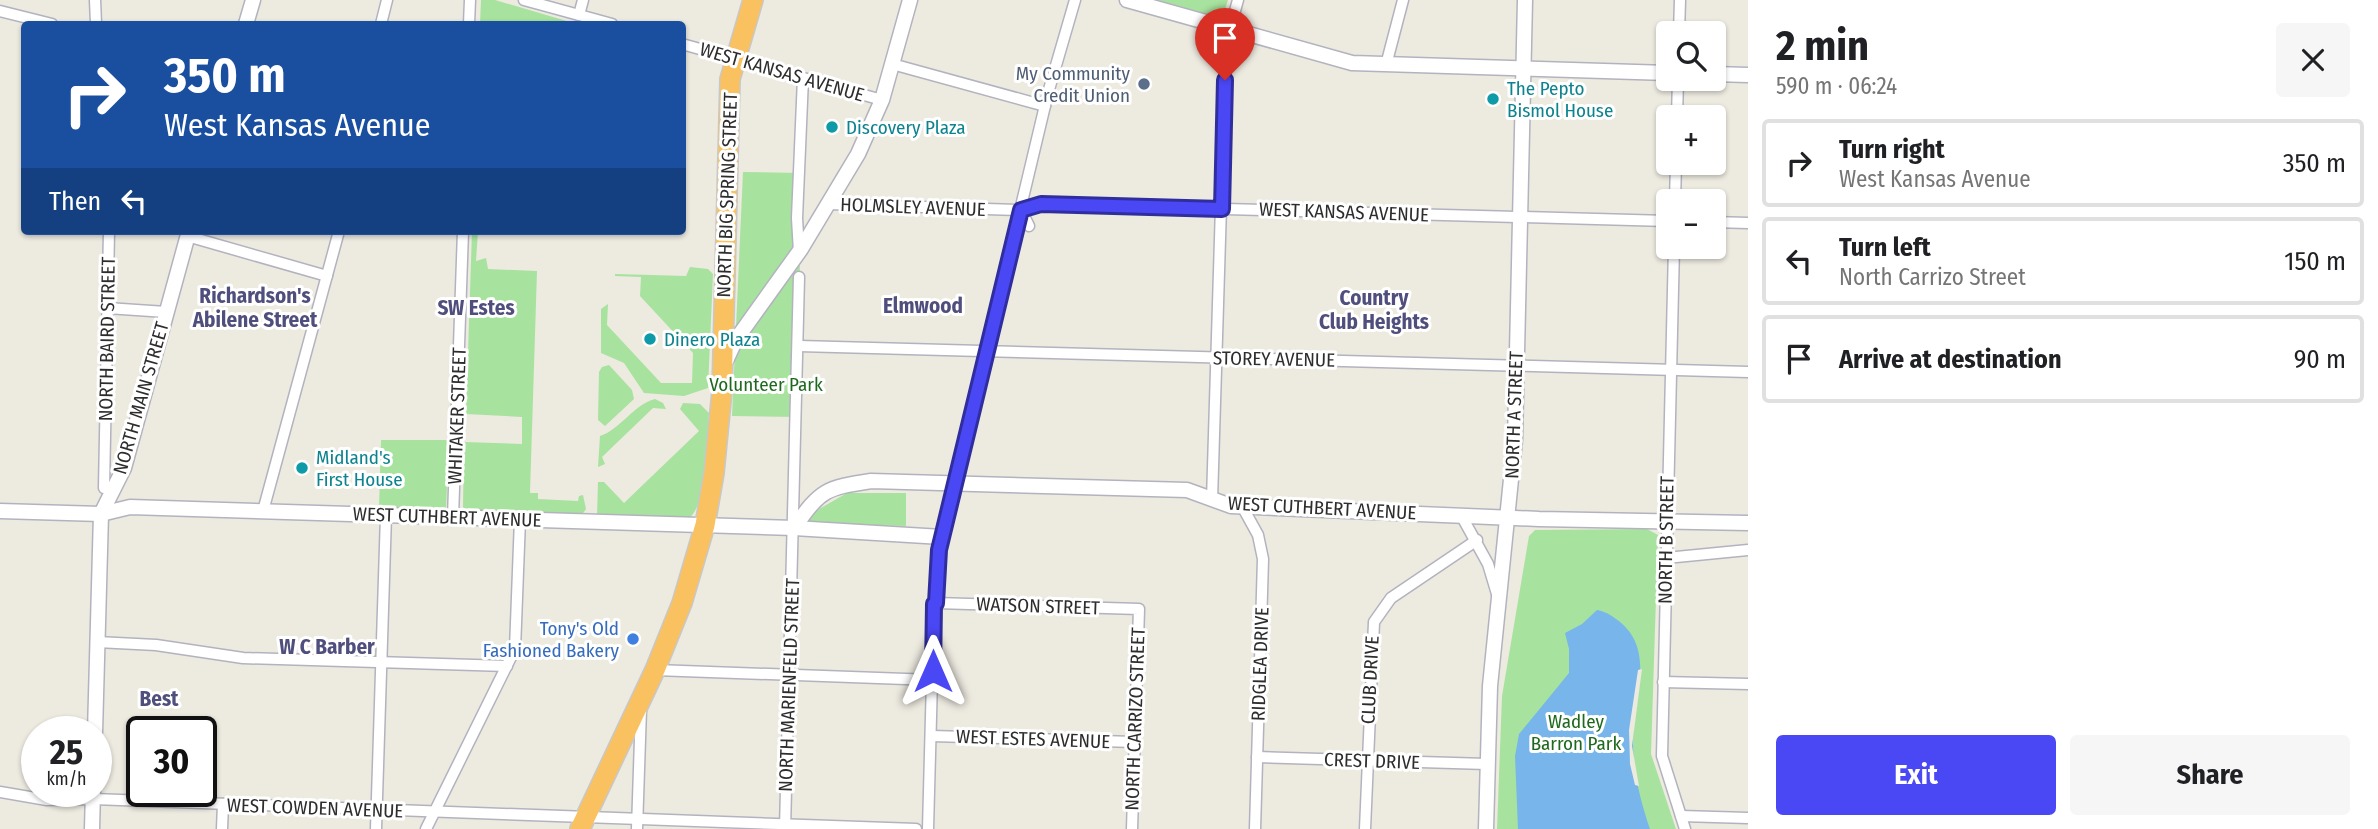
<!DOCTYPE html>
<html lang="en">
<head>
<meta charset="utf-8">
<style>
  body { margin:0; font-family:"Fira Sans Condensed",sans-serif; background:#f6f6f6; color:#202124; height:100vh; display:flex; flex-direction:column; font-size:26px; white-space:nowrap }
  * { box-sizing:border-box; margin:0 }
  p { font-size:23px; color:#757577 }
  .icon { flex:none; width:38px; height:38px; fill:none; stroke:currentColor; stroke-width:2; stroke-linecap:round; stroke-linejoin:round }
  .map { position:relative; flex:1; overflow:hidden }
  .drawer { display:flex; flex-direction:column; background:#fff; width:630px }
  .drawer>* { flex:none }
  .banner { position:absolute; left:21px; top:21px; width:665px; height:214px; border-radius:7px; box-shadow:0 2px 5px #0004; background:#1a4fa0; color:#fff; overflow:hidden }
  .controls { position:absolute; left:1656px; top:21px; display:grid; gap:14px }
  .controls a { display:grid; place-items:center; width:70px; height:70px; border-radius:7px; background:#fff; box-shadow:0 2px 5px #0004; font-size:35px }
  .speed { position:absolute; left:21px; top:716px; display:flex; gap:14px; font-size:35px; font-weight:700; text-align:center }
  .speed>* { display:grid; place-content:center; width:91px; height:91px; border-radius:50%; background:#fff; box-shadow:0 2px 5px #0004; line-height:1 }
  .speed small { font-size:18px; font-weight:400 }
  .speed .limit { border:4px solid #111; border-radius:10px; background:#fff; color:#111 }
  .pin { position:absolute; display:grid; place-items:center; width:60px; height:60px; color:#fff; margin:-72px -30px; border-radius:50% 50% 50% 0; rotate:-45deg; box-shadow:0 0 7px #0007 }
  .pin .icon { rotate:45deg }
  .me { position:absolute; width:77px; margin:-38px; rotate:0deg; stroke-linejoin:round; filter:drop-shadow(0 0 5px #0008) }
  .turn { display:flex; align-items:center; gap:24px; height:147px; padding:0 28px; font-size:32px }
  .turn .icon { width:91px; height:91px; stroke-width:2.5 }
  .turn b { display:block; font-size:49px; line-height:60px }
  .then { display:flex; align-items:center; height:66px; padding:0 28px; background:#0003; gap:14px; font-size:26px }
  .round { display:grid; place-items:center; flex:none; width:74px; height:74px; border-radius:7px; background:#f6f6f6 }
  .overview { display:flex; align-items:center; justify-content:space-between; height:119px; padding:0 28px }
  h1 { font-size:42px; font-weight:700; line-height:52px }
  .button { display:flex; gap:14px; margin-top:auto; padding:14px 28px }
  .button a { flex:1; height:80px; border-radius:7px; background:#4a47f4; color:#fff; font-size:28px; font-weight:700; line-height:80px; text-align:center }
  .button a+a { background:#f6f6f6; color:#202124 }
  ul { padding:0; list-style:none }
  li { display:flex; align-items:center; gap:21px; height:88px; margin:0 14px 10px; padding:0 14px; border:4px solid #e0e0e0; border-radius:7px }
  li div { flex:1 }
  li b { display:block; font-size:26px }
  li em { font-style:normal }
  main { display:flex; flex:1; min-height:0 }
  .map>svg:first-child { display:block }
  .green { fill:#a8e29f }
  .water { fill:#77b5eb }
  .pier { fill:#edeae0 }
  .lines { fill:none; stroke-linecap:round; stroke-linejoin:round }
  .street-casing { stroke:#b3b3bf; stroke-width:13 }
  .secondary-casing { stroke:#b3b3bf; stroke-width:17 }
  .highway-casing { stroke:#c8c8c8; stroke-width:22 }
  .street { stroke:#fff; stroke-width:10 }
  .secondary { stroke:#fff; stroke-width:14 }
  .highway { stroke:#f9c160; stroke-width:19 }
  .route-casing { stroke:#302e9f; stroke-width:18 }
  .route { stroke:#4a47f4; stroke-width:12 }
  .service-dot { fill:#5c6f8a; stroke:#fff; stroke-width:2.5 }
  .culture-dot { fill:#0f9aa8; stroke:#fff; stroke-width:2.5 }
  .shop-dot { fill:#3f7fe0; stroke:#fff; stroke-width:2.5 }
  .labels { text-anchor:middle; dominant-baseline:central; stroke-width:6; stroke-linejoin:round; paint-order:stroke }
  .street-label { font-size:19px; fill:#2d2d2d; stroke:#fff }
  .service-label { font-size:19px; fill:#4e5e75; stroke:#fff; text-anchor:end }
  .culture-label { font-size:19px; fill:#0d838f; stroke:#fff; text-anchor:start }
  .park-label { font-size:19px; fill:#1e691e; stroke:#fff }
  .shop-label { font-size:19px; fill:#366cbe; stroke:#fff; text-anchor:end }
  .neighbourhood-label { font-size:21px; font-weight:bold; fill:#4f4e7c; stroke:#fff }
</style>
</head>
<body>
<main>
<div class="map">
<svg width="1748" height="829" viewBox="0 0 1748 829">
  <rect width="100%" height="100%" fill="#edeae0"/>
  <g class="green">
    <path d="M481,0H495L577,24H480Z"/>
    <path d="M1143,0H1228L1221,22Z"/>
    <path d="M743,172L801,173L798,417L732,416Z"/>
    <path d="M472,231H478L476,261L486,258L488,269L537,271L530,493H538V499L578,501L579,496L583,495L586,509L581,516L468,511L463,507L464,442L522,444V417L466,414Z"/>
    <path d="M690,267L708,269L713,274L708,388L684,396L644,393L624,363L601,353V309L608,304L607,325L661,383H692L693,353L640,296L641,277L615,276V274L686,276Z"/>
    <path d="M609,365L632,390L634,399L605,426L598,420L599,372L602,367Z"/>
    <path d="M655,399L663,403L666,409L653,408L602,457L605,464L598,467L600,436C621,429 633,405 655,399Z"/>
    <path d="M683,403L700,404L709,413C707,437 708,504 689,518L597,516L598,482H604L624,503L699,431L680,409Z"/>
    <path d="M381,440H449L446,508H379Z"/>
    <path d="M847,493H906V526L807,523V516Z"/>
    <path d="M1535,530L1647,529L1658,535L1651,754L1676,829H1497L1502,696L1529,536Z"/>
  </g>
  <path class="water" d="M1597,610C1607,612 1612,616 1620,622C1657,652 1632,704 1633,744C1633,772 1641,803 1650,829H1518L1515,756L1519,734L1569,673V649L1565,633L1582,624Z"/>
  <path class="pier" d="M1642,669L1632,746L1639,786L1635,785L1630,764L1629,730L1638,670Z"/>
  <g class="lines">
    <defs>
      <g id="street">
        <path d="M95,0L96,24"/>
        <path d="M524,0L612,24"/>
        <path d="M0,11L52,24"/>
        <path d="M579,15L583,0"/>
        <path d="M381,24L387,0"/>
        <path d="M469,24L470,0"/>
        <path d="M1679,33L1680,0"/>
        <path d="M682,44L882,100"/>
        <path d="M892,64L1045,106"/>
        <path d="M1386,65L1403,0"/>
        <path d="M1677,117L1678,79"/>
        <path d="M1675,201L1676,163"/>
        <path d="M829,204L1021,210L1029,226"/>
        <path d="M1021,210L1041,204L1668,221"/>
        <path d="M1713,222L1748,223"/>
        <path d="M187,236L327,276"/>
        <path d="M1674,247L1662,756L1685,829"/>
        <path d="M799,252L797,218L803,78"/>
        <path d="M107,308L166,312"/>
        <path d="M799,346L1748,372"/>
        <path d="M104,488L109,231"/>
        <path d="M1212,500L1226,43L1238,0"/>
        <path d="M1242,506L1258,535L1263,559L1255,829"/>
        <path d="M263,511L339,231"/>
        <path d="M1461,515L1488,564L1497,594"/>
        <path d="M453,517L463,231"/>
        <path d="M1666,558L1748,550"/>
        <path d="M936,603L1139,609L1132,829"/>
        <path d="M97,642L156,645L243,658L507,666"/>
        <path d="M655,670L933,680"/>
        <path d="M1663,682L1748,684"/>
        <path d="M932,736L1134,742"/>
        <path d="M1257,757L1487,764"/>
        <path d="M0,792L47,800L93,799L916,829"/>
        <path d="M1681,816L1748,818"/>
        <path d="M222,829L223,804"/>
        <path d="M376,829L386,515"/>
        <path d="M426,829L515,649L520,519"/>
        <path d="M637,829L641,709"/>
        <path d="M785,829L799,277"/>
        <path d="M928,829L934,604L936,603L939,550L1048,93L1075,0"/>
        <path d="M1365,829L1374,622L1391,598L1477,540"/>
      </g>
      <g id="secondary">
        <path d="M1127,0L1352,63L1668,73"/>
        <path d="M246,24L253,0"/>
        <path d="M1713,74L1748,75"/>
        <path d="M725,363L735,341L801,249L858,154L882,100L910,0"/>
        <path d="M0,511L101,514L130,507L794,528L942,537"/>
        <path d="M794,528C821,489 826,488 871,481L1187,490L1231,506L1539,519L1748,523"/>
        <path d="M95,732L101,514L124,468L189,231"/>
        <path d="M92,829L93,791"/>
        <path d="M1486,829L1490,686L1515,440L1525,0"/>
      </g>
      <path id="highway" d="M580,829L655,670L682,603L705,525L714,473L722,391L730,79L753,0"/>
    </defs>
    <use href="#street" class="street-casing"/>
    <use href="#secondary" class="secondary-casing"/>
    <use href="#highway" class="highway-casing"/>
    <use href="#street" class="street"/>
    <use href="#secondary" class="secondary"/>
    <use href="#highway" class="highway"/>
  </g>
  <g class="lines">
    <defs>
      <path id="route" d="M933,671L934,604L936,603L939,550L1021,210L1041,204L1222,209L1225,80"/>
    </defs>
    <use href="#route" class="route-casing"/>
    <use href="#route" class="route"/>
  </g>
  <circle class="service-dot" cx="1144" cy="84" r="7"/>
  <g class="culture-dot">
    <circle cx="1493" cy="99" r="7"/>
    <circle cx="832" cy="127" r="7"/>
    <circle cx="650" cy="339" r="7"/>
    <circle cx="302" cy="468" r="7"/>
  </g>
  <circle class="shop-dot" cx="633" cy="639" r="7"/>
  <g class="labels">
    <g class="street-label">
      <text transform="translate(782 72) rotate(16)">WEST KANSAS AVENUE</text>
      <text transform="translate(727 195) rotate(-88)">NORTH BIG SPRING STREET</text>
      <text transform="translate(913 207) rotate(2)">HOLMSLEY AVENUE</text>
      <text transform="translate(1344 212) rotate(2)">WEST KANSAS AVENUE</text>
      <text transform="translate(107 339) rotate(-89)">NORTH BAIRD STREET</text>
      <text transform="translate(1274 359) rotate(1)">STOREY AVENUE</text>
      <text transform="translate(141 398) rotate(-74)">NORTH MAIN STREET</text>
      <text transform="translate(1514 415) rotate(-88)">NORTH A STREET</text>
      <text transform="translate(457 416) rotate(-88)">WHITAKER STREET</text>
      <text transform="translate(1322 508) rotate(3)">WEST CUTHBERT AVENUE</text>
      <text transform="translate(447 517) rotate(2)">WEST CUTHBERT AVENUE</text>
      <text transform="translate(1666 540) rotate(-89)">NORTH B STREET</text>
      <text transform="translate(1038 606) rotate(2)">WATSON STREET</text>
      <text transform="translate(1260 664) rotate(-88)">RIDGLEA DRIVE</text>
      <text transform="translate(1370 680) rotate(-87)">CLUB DRIVE</text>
      <text transform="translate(789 685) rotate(-88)">NORTH MARIENFELD STREET</text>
      <text transform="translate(1135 719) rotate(-88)">NORTH CARRIZO STREET</text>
      <text transform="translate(1033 739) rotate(2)">WEST ESTES AVENUE</text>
      <text transform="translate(1372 761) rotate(2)">CREST DRIVE</text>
      <text transform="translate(315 808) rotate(2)">WEST COWDEN AVENUE</text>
    </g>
    <g class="service-label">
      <text x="1130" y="73">My Community<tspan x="1130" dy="22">Credit Union</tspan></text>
    </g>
    <g class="culture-label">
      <text x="1507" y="88">The Pepto<tspan x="1507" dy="22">Bismol House</tspan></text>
      <text x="846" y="127">Discovery Plaza</text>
      <text x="664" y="339">Dinero Plaza</text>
      <text x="316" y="457">Midland's<tspan x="316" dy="22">First House</tspan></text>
    </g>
    <g class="park-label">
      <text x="766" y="384">Volunteer Park</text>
      <text x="1576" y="721">Wadley<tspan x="1576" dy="22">Barron Park</tspan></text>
    </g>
    <g class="shop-label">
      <text x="619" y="628">Tony's Old<tspan x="619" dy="22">Fashioned Bakery</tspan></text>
    </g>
    <g class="neighbourhood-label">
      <text x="255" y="296">Richardson's<tspan x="255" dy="24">Abilene Street</tspan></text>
      <text x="1374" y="298">Country<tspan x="1374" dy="24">Club Heights</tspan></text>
      <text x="923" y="306">Elmwood</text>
      <text x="476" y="308">SW Estes</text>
      <text x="327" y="647">W C Barber</text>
      <text x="159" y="699">Best</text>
    </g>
  </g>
</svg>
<div class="controls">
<a><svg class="icon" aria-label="search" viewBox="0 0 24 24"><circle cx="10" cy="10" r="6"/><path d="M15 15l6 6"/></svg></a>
<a>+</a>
<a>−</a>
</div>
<div class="speed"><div>25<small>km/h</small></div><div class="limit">30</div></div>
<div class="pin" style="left:1225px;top:80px;background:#d93025"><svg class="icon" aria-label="arrive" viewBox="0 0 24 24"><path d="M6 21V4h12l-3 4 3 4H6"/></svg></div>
<svg class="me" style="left:933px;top:671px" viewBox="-20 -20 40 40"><path d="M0-17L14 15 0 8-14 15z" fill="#4a47f4" stroke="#fff" stroke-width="4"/></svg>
<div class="banner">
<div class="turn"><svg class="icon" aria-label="right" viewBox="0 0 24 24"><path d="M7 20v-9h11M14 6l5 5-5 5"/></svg><div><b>350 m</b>West Kansas Avenue</div></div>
<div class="then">Then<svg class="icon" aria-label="left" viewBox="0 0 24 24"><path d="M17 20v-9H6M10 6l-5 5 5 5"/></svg></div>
</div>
</div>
<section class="drawer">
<div class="overview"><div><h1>2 min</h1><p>590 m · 06:24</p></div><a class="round"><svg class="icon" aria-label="close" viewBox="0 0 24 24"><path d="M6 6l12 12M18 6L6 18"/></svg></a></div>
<ul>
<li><svg class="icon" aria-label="right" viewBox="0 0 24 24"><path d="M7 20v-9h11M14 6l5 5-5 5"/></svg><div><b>Turn right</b><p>West Kansas Avenue</p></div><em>350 m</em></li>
<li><svg class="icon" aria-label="left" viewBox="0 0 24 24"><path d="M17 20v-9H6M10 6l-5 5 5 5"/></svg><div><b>Turn left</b><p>North Carrizo Street</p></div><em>150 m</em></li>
<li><svg class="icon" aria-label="arrive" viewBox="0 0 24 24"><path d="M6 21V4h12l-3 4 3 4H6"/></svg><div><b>Arrive at destination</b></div><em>90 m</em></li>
</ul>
<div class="button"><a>Exit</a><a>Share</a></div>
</section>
</main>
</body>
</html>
